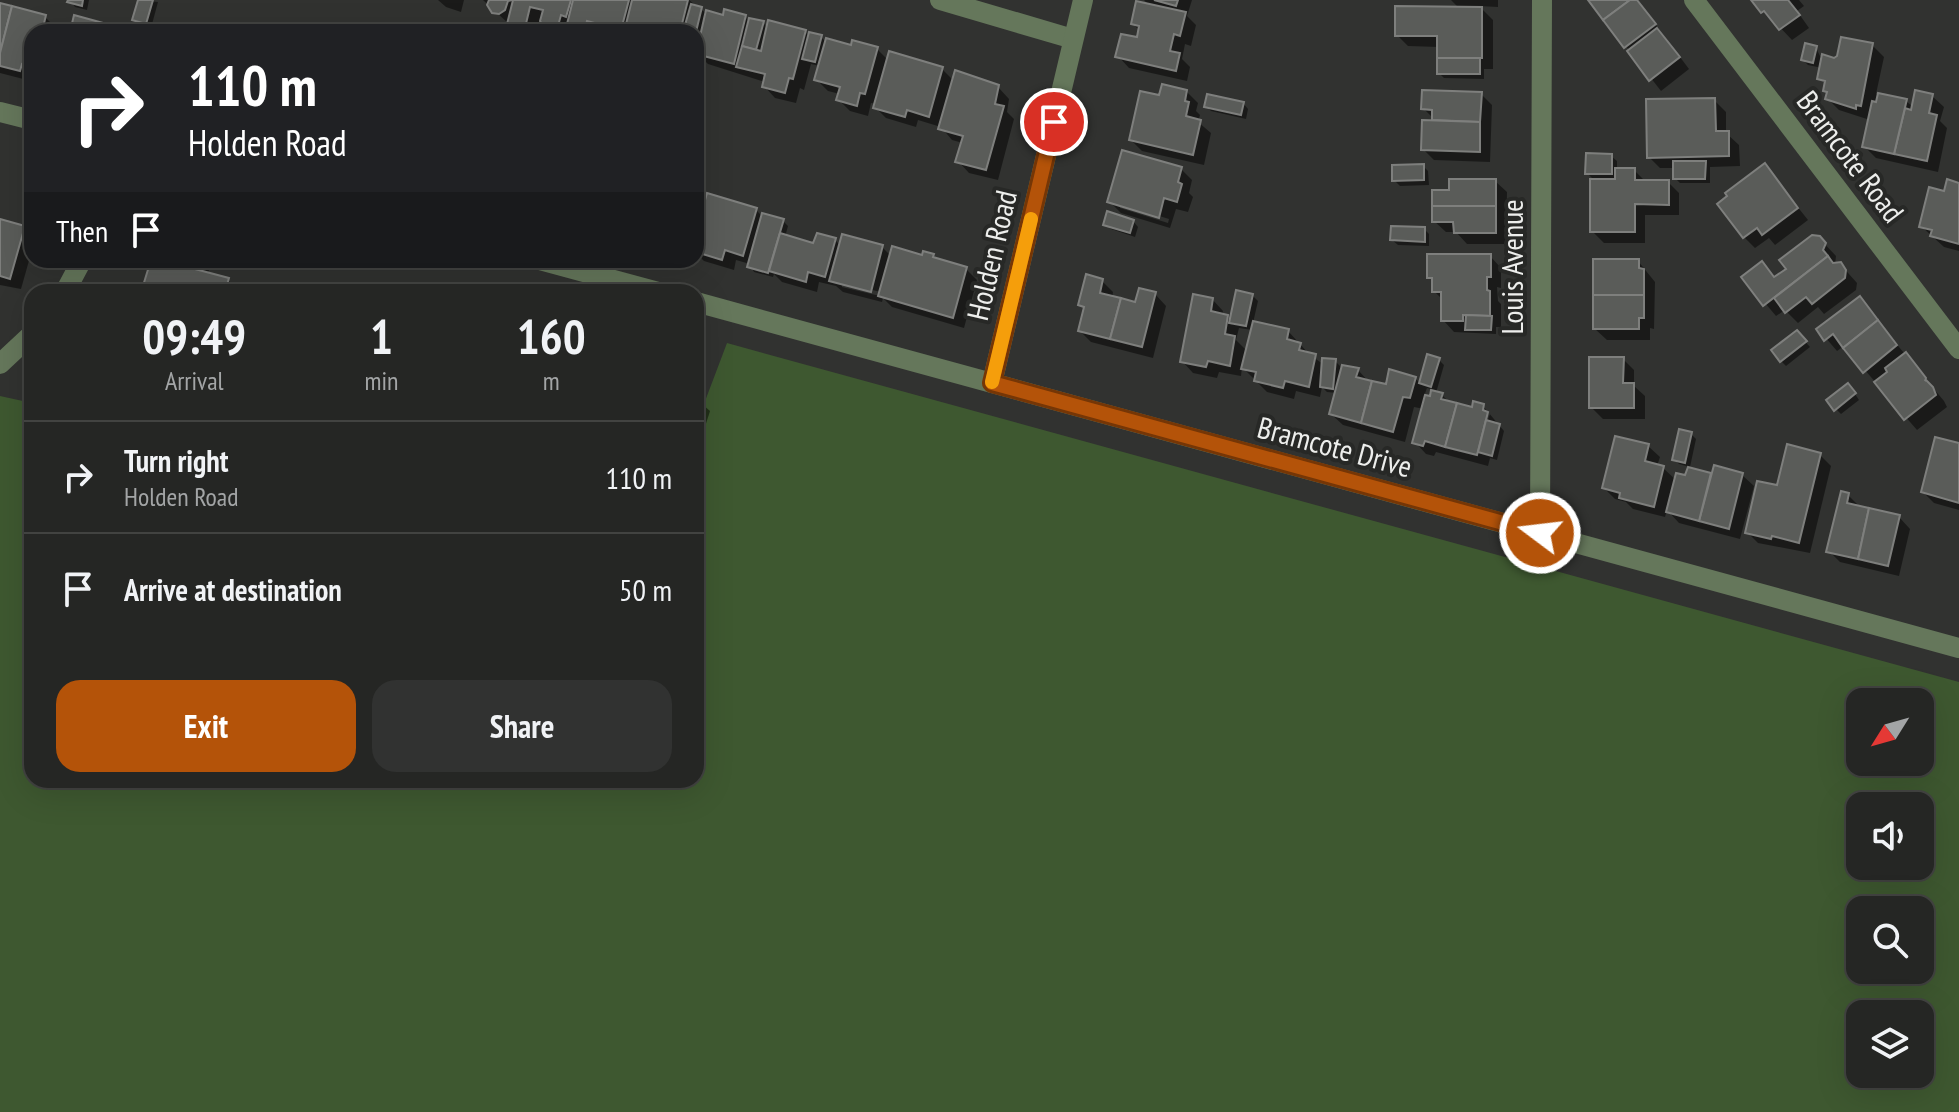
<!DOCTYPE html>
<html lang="en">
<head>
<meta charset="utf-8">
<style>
  body { margin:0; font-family:"PT Sans Narrow",sans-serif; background:#313231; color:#f1f3f6; height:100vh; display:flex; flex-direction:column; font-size:30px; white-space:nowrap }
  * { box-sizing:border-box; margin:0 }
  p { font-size:26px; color:#a3a5a6 }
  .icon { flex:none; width:44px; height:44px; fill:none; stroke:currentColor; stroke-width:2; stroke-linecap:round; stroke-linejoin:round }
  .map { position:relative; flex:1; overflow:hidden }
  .drawer { position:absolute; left:24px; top:284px; width:680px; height:504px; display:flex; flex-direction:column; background:#252624; border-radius:24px; box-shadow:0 8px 32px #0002,0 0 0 2px #424341 }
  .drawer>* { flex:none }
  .banner { position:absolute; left:24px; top:24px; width:680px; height:244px; border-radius:24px; box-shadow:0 8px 32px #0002,0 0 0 2px #424341; background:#202124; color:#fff; overflow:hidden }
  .needle { width:52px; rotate:233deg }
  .controls { position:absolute; left:1846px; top:688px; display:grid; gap:16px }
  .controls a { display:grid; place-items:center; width:88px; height:88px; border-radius:16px; background:#252624; box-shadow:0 8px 32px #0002,0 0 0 2px #424341; font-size:40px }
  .pin { position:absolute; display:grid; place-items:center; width:68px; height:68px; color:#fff; margin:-34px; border:4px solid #fff; border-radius:50%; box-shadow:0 2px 8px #0007 }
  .me { position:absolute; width:88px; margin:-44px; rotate:285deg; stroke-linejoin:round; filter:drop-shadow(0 0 6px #0008) }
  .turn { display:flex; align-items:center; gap:28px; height:168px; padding:0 32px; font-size:36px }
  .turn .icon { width:104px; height:104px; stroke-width:2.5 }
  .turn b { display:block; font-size:56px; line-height:68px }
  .then { display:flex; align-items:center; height:76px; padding:0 32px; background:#0003; gap:16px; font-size:30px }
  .eta { display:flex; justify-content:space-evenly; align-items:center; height:136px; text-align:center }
  .eta b { font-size:48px; font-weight:700; line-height:56px }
  .primary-button { display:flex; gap:16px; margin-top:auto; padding:16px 32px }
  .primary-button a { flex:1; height:92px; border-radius:24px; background:#b45309; color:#fff; font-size:32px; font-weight:700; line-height:92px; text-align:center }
  .primary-button a+a { background:#313231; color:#f1f3f6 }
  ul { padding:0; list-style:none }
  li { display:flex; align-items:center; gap:24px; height:112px; padding:0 32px; border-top:2px solid #424341 }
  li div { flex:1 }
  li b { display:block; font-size:30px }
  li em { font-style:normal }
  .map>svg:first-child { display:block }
  .green { fill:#3e5830; fill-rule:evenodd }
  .shadow { fill:#0007; fill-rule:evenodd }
  .building { fill:#5a5c59; stroke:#7e7f7d; stroke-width:2 }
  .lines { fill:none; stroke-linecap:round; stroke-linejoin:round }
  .street { stroke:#65775b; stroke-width:20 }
  .route-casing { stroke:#753606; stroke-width:20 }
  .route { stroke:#b45309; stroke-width:14 }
  .slow { stroke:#f59e0b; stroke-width:14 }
  .labels { text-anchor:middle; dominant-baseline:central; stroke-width:8; stroke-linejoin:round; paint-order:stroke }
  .street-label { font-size:30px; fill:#edeeec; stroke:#272826 }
</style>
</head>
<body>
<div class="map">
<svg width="1959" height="1112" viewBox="0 0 1959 1112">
  <rect width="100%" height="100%" fill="#313230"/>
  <path class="green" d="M727,343L1959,682V1112H0V396L32,403V780H696V425ZM1860,702H1920V762H1860ZM1860,806H1920V866H1860ZM1860,910H1920V970H1860ZM1860,1014H1920V1074H1860Z"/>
  <g class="shadow">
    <path d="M70,0H89L87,10L75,7Z"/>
    <path d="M140,0L158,2L151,28L139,25L134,20Z"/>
    <path d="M438,0H464L461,12L446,7Z"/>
    <path d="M483,0H689L707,14L745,17L750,22L763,23L768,28L805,32L810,37H821L827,43L877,49L889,61L942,69L954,81L998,87L1009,99L1007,112L1014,119L998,180L969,173L958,161L963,143L952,140L941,127L918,120L916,127L886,118L875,107L876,104L871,103L868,116L850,111L838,99L840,94L828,91L817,80L820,66L811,64L804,90L800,88L796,103L775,98L764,86L765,82L708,64L697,53L700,40L696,39V32H552L541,19L538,32H507L509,24Z"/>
    <path d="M1144,0H1192L1187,16L1196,25L1191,46L1185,44L1182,59L1190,67L1187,81L1129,68L1118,56L1138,40L1140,31L1133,24L1150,6Z"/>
    <path d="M1451,0H1498V7L1479,6L1493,20V69H1484V79L1444,78L1439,73V47L1408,46L1397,35L1460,9Z"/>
    <path d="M1590,0H1637L1689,69L1661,91Z"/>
    <path d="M1754,0H1799L1804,6L1797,11L1809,28L1792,40Z"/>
    <path d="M0,5L45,17L56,28L55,32H32L31,81L0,73Z"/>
    <path d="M1872,45L1884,57L1876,94L1906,101L1914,108L1932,96L1944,107L1940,121L1947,128L1938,172L1876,158L1864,146L1870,120L1839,110L1827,98V85L1820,78L1822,68L1808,65L1803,60L1816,48L1820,56L1836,60Z"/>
    <path d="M1186,91L1198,103L1196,111L1200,115L1198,122L1211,133L1204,165L1142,151L1131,140L1161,98Z"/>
    <path d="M1481,94L1492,105L1490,162L1434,160L1423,149L1434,119L1423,108Z"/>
    <path d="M1714,100L1726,112V133L1739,145L1740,166L1710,167V183H1680L1675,178V168H1660L1649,157Z"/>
    <path d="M1243,103L1248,109L1246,119L1211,111L1206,106Z"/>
    <path d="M1611,156L1617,161V170H1634L1646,182H1668L1679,193V215H1645V243H1604L1592,231L1595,181L1587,173Z"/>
    <path d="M1423,166L1428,171L1429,185L1400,186L1394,180Z"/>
    <path d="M1765,166L1808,220L1775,245L1769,238L1755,248L1744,237Z"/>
    <path d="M1181,169L1192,180L1189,193L1193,197L1188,212L1176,209L1170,228L1121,213L1110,202ZM1120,204L1169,219L1168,223L1120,208Z"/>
    <path d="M1495,181L1507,192L1506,244H1467L1456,232H1446L1434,221L1451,192Z"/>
    <path d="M1959,185V251L1944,247L1922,227L1946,193Z"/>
    <path d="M756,210L763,217L783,221L788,226L785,237L815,246L835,240L841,246L882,247L891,256H933L938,261L966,269L977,280L964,328L892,307L883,298L882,302L843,292L836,286L819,282L817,292L782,282L774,274L773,277L754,272L750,264L736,260L734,270L704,261L696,253V239ZM842,283L881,292L880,296L842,287Z"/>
    <path d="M0,221L24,228L32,236V250L21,289L0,285Z"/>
    <path d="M1133,221L1138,227L1135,237L1111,229L1105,224Z"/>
    <path d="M1424,229L1429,234V246L1398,245L1392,240Z"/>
    <path d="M1819,238L1836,256L1835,265L1840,264L1857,283L1856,290L1824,314L1818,307L1798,323L1785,310L1776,316L1744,278L1762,264L1776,279Z"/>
    <path d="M1490,256L1501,268V288L1497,287L1498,301L1501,304V327H1496V334L1454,332L1443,320V300L1434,291V282L1429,277Z"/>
    <path d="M153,260H208L211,264L208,273L228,280L237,290L254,292H147L145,288Z"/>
    <path d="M1638,261L1655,282L1654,329L1650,328V340H1607L1595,329Z"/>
    <path d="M1102,281L1113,292L1112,298L1136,304L1155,294L1166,306L1153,358L1091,342L1080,331L1085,309L1080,304Z"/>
    <path d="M1252,295L1258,301L1253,323L1288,331L1310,355L1323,364L1335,361L1343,369L1358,370L1369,382L1387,387L1415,378L1421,384L1429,357L1439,360L1444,365L1436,393L1442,395L1451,404L1473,409L1483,406L1504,431L1497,460L1490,458L1488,466L1436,452L1434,456L1426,454L1415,442L1424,409L1414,407L1405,442L1343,425L1331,414L1337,393L1327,392L1322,387L1320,397L1296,391L1294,399L1267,392L1242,367L1241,376L1219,372L1217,378L1193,373L1182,361L1212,299L1223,311L1222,316L1231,321ZM1239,328L1252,330L1247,351L1236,340ZM1427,388L1434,390L1432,398L1424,396ZM1486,411L1490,414L1487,422H1483Z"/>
    <path d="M1859,299L1944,401L1947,407L1917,430L1844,346L1837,351L1819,330Z"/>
    <path d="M1802,338L1810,347L1786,366L1781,361Z"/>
    <path d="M1623,359L1634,370V386L1645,396V419H1603L1591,407Z"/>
    <path d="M1853,391L1859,400L1841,414L1836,409Z"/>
    <path d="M696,399L710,411L696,455Z"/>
    <path d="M1691,434L1696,439L1690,467L1679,464L1674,459Z"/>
    <path d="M1959,445V510L1934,503L1923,492Z"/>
    <path d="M1648,446L1660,457L1657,466L1663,468L1676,480L1687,477L1689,469L1713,476L1742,475L1754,486L1740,539L1679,523L1667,510L1665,517L1633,509L1626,502L1615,499L1604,488Z"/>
    <path d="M1820,455L1831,466L1810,553L1758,543L1747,532L1778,488Z"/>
    <path d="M1848,495L1859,506L1899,517L1910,529L1899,576L1840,562L1829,551Z"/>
  </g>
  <g class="building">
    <path d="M68,0H83L82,6L67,2Z"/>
    <path d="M138,0H153L146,24L132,20Z"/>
    <path d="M489,0H512L508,1L505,10L499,14L492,13L487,5Z"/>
    <path d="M513,0H571L566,17L561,15L558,26L551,31L545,28L540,21L543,10L530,7L524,32H505Z"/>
    <path d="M573,0H629L621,30L587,21L584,32H565Z"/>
    <path d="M632,0H688L680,32H624Z"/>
    <path d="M1154,0H1178L1176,6Z"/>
    <path d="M1588,0H1630L1603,20Z"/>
    <path d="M1630,0H1637L1656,24L1624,48L1603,20Z"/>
    <path d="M1751,0H1788L1800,15L1779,30L1764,11L1761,13Z"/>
    <path d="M1136,1L1186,12L1180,36L1174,34L1170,51L1180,53L1176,71L1115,57L1121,34L1137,37L1139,26L1131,24Z"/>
    <path d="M0,3L12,6L0,53Z"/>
    <path d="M691,4L702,7L696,32H683Z"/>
    <path d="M12,6L46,15L42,32H32V67L22,64L20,71L0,66V53Z"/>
    <path d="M1395,6L1482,7V58H1437V36H1395Z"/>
    <path d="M724,9L746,15L734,64L696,54L706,10L723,15Z"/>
    <path d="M74,15L125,29L124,32H70Z"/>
    <path d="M749,18L764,21L756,50L742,46Z"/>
    <path d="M768,20L806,30L793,79L789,78L785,93L762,87L765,74L736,67L742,46L761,51Z"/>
    <path d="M1657,28L1680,57L1649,81L1627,51Z"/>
    <path d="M809,32L822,35L815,62L802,59Z"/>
    <path d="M1841,37L1873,43L1861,106L1856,105V109L1825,99L1827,92L1823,91L1825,81L1817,79L1822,54L1834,58L1837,56Z"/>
    <path d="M826,38L851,45L852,40L878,47L865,94L860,93L857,106L836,100L840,87L814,80Z"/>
    <path d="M1805,43L1817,46L1813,63L1801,60Z"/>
    <path d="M889,51L943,67L929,117L907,110L905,117L873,108Z"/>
    <rect x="1437" y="58" width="43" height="16"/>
    <path d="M955,70L999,85L995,104L1004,106L986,170L955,162L963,136L938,129Z"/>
    <path d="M1162,84L1187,90L1185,101L1189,102L1186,116L1201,120L1193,155L1129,140L1140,91L1159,95Z"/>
    <path d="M1422,90L1482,92L1480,122L1432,120V110L1421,109Z"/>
    <path d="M1915,90L1933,94L1929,113L1937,115L1927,161L1894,154L1905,108L1911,110Z"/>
    <path d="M1878,93L1907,99L1894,154L1862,147L1872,101L1876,102Z"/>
    <path d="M1207,94L1244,102L1241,115L1204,107Z"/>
    <path d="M1715,98L1716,131H1729V156L1647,158L1646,99Z"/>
    <path d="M1422,120L1480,122V152L1421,150Z"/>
    <path d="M1122,150L1182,167L1178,182L1182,184L1177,202L1164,198L1159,218L1107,202Z"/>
    <path d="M1586,153L1612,154V174H1585Z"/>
    <path d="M1673,161H1706L1705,179H1673Z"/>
    <path d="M1765,163L1798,208L1762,235L1757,228L1743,238L1717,204L1727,196L1725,193Z"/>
    <path d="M1424,164V180L1392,181V165Z"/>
    <path d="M1615,168H1635V180H1669V205L1635,204V232H1590V179H1615Z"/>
    <path d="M1449,179H1496V206H1432V190H1449Z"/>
    <path d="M1947,179L1959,183V244L1930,236L1932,230L1919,227L1929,187L1944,191Z"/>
    <path d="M707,193L757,208L743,256L725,250L722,260L696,252V232Z"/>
    <path d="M1432,206H1496V233H1454L1453,222H1432Z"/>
    <path d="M1107,211L1134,220L1130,233L1103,225Z"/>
    <path d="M762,213L784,219L768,273L747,267Z"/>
    <path d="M0,219L25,226L10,279L0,276Z"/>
    <path d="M1391,226L1425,227V242L1390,240Z"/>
    <path d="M780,233L813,243L817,233L836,238L825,277L808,272L806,282L769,271Z"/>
    <path d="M842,234L883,245L871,292L829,281Z"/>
    <path d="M1812,235L1820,236L1826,243L1823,250L1828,256L1763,306L1741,277L1762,261L1774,277L1786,269L1779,260Z"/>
    <path d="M892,246L922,255L923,251L934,254L933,257L967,267L953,318L878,296Z"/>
    <path d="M1427,254H1491V277H1487V290L1490,291V316L1463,315V321H1441V292H1432V278H1427Z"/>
    <path d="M1828,256L1833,263L1841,262L1846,270L1845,278L1812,304L1806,297L1785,313L1774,298Z"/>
    <path d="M1593,259H1639V268L1644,269V295H1593Z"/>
    <path d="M151,260H198L195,269L229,278L225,292H153L142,289Z"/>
    <path d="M1086,274L1103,279L1100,293L1121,298L1110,339L1078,331L1084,307L1078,305Z"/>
    <path d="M237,285L262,292H235Z"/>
    <path d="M384,286L406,292H383Z"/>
    <path d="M1139,288L1156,292L1142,347L1110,339L1121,298L1135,302Z"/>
    <path d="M1236,290L1253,294L1246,326L1229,323Z"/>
    <path d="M1193,294L1213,298L1211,311L1228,315L1225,334L1235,336L1230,366L1208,361L1206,367L1180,362Z"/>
    <path d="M1593,295H1644V318H1639V329H1593Z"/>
    <path d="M1860,296L1878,320L1843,348L1833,334L1824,341L1816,329Z"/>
    <path d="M1466,315L1492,316L1491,330H1465Z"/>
    <path d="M1878,320L1897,345L1863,373L1843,348Z"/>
    <path d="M1253,321L1289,329L1287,339L1301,343L1299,350L1316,354L1309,387L1285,381L1283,388L1254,381L1256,372L1241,369Z"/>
    <path d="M1797,330L1807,341L1780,362L1771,350Z"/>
    <path d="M1906,352L1926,378L1925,381L1926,380L1933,387L1936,395L1904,420L1874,382L1887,372L1885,368Z"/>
    <path d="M1427,354L1440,358L1431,387L1419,383Z"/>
    <path d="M1589,357H1624L1623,383H1634V408H1589Z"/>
    <path d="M1322,358L1336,359L1333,389L1320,387Z"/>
    <path d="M1342,365L1359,368L1356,377L1372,381L1361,423L1329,414Z"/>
    <path d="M1389,369L1416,377L1410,398L1403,397L1393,432L1361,423L1372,381L1386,384Z"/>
    <path d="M1848,383L1856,393L1834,411L1826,400Z"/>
    <path d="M1431,390L1443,393L1441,399L1457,403L1445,447L1425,441L1423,446L1412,443L1425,395L1430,396Z"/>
    <path d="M1473,401L1484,404L1483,410L1488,412L1477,455L1445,447L1457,403L1472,407Z"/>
    <path d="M1486,420L1500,424L1492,456L1478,452Z"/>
    <path d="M1679,429L1692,432L1685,463L1672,460Z"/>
    <path d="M1615,436L1649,444L1645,461L1664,466L1654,507L1619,498L1620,493L1602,488Z"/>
    <path d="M1935,437L1959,443V503L1921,492Z"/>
    <path d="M1787,444L1821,453L1799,543L1772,536L1771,539L1745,533L1757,481L1777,485Z"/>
    <path d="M1714,465L1743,473L1729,529L1699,521Z"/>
    <path d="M1688,467L1711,473L1699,521L1666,512L1676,473L1685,475Z"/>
    <path d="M1841,491L1849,493L1847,503L1869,508L1858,559L1826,552Z"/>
    <path d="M1869,508L1900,515L1888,566L1858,559Z"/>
  </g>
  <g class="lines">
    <g class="street">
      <path d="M940,0L1073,39"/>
      <path d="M1694,0L1959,349"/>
      <path d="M0,112L32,120"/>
      <path d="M540,260L658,292"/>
      <path d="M65,292L82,260"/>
      <path d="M696,302L1959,648"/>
      <path d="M0,364L32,334"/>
      <path d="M992,383L1083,0"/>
      <path d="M1540,533L1542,0"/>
    </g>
  </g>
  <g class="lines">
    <defs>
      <path id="route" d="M1054,122L992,383L1540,533"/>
    </defs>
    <use href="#route" class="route-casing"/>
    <use href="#route" class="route"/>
    <path class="slow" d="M992,382L1031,219"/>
  </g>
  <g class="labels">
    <g class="street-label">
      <text transform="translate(1851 156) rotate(53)">Bramcote Road</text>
      <text transform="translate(991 255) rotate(-77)">Holden Road</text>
      <text transform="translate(1511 267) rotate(-90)">Louis Avenue</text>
      <text transform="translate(1335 446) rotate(15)">Bramcote Drive</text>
    </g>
  </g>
</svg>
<div class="controls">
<a><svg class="needle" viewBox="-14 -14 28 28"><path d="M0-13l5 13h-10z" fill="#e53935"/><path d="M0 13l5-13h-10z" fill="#a3a5a6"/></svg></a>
<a><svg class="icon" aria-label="sound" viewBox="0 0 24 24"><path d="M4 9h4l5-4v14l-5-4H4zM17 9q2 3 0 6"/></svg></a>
<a><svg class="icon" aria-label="search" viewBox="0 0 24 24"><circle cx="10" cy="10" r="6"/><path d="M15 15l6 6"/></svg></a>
<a><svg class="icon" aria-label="layers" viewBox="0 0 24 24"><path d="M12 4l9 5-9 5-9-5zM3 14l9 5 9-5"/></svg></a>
</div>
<div class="pin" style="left:1054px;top:122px;background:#d93025"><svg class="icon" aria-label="arrive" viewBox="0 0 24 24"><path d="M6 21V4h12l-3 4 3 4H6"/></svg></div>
<svg class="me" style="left:1540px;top:533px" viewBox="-20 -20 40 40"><circle r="17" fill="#b45309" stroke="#fff" stroke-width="3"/><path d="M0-11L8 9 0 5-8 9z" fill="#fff"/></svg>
<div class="banner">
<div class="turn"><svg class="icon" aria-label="right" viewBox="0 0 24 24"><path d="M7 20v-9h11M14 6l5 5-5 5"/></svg><div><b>110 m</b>Holden Road</div></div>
<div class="then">Then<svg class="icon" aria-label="arrive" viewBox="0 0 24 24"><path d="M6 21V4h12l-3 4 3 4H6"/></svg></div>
</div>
<section class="drawer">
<div class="eta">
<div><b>09:49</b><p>Arrival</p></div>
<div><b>1</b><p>min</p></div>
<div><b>160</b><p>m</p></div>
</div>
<ul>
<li><svg class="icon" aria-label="right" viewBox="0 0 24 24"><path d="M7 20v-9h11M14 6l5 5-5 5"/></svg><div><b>Turn right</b><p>Holden Road</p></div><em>110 m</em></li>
<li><svg class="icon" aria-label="arrive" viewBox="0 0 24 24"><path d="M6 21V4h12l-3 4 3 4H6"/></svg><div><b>Arrive at destination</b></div><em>50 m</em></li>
</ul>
<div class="primary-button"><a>Exit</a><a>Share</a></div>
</section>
</div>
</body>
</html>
